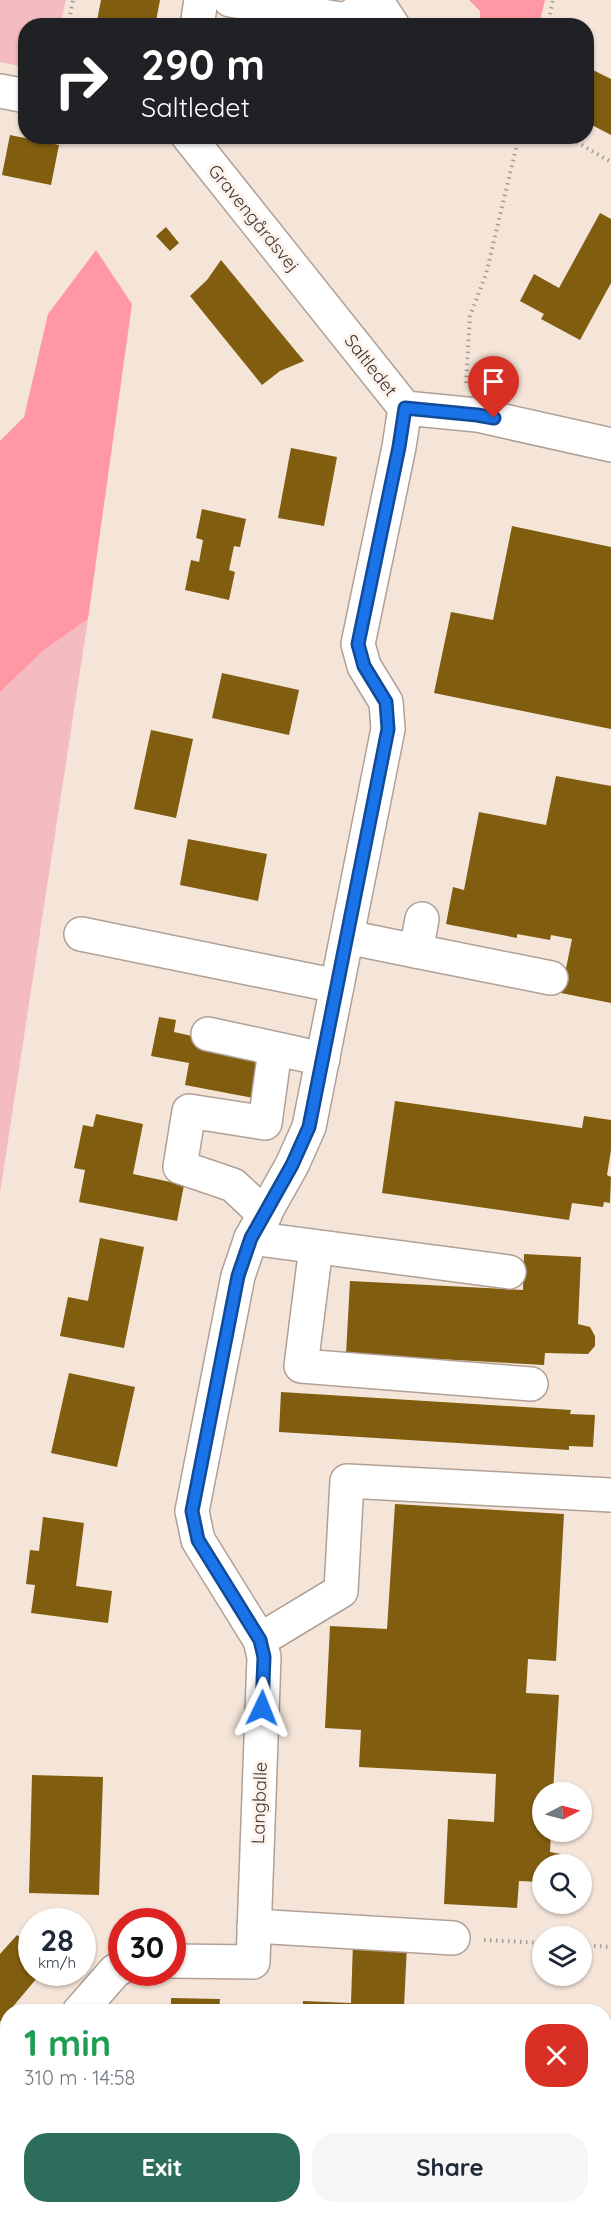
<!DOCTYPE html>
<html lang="en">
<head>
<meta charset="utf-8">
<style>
  body { margin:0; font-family:Quicksand,sans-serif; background:#f6f6f7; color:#1f2937; height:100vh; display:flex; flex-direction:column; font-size:22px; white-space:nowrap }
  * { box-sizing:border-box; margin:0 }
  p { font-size:20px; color:#747a83 }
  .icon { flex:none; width:33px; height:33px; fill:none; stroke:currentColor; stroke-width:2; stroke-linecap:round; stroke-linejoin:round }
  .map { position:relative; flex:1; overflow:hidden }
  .details { position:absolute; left:0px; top:2004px; width:612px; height:210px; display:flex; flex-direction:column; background:#fff; border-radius:24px 24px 0 0; box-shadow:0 2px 4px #0004 }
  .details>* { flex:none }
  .banner { position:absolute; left:18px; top:18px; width:576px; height:126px; border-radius:24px; box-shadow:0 2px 4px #0004; background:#202124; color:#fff; overflow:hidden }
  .needle { width:39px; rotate:84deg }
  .fabs { position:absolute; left:532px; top:1782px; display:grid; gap:12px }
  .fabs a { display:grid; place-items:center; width:60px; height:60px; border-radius:50%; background:#fff; box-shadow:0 2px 4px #0004; font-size:30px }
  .speed { position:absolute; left:18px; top:1908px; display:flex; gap:12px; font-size:30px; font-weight:700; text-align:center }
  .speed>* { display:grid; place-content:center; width:78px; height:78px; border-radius:50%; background:#fff; box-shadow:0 2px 4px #0004; line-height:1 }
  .speed small { font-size:15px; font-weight:400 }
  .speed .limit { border:9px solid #d22; background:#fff; color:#111 }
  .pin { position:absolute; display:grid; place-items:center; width:51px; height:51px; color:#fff; margin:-62px -26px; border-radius:50% 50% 50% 0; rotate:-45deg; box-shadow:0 0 6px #0007 }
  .pin .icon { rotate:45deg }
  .me { position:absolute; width:66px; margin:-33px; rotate:2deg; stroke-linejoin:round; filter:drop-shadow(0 0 4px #0008) }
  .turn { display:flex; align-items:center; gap:21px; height:126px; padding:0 24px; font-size:27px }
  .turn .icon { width:78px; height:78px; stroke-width:2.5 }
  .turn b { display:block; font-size:42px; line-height:51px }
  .round { display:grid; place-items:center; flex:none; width:63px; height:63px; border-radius:24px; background:#f6f6f7 }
  .overview { display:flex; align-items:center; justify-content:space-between; height:102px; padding:0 24px }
  h1 { font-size:36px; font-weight:700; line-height:45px; color:#1e9e55 }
  .action { display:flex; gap:12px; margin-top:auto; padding:12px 24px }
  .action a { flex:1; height:69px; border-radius:24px; background:#2d6d5b; color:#fff; font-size:24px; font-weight:700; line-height:69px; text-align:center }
  .action a+a { background:#f6f6f7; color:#1f2937 }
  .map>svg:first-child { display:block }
  .green { fill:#f4bbc0 }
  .forest { fill:#ff98a4 }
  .building { fill:#805d0f }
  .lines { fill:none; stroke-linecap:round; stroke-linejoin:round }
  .minor-casing { stroke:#b0a095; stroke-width:36 }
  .path { stroke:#a79b92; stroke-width:4; stroke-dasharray:1.5 4.5; stroke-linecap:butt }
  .minor { stroke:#fff; stroke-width:33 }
  .route-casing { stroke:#114b97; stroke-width:15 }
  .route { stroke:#1a73e8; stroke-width:10 }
  .labels { text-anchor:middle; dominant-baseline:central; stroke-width:6; stroke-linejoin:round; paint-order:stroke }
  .street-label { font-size:18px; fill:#3c3531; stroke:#fdf3ec }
</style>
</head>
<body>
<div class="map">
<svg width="611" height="2214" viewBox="0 0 611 2214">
  <rect width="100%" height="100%" fill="#f5e5d9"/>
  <g class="green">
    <path d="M0,0H66L60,25L26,26L25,67L0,62Z"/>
    <path d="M88,619L0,1193V692L43,651Z"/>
  </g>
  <g class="forest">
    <path d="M469,0H545L539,25L480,26V11Z"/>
    <path d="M96,250L132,304L88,619L43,651L0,692V441L24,417L48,314Z"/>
  </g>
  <g class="building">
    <path d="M101,0H160L155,26H96Z"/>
    <path d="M222,18L244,22L243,26H221Z"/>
    <path d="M587,67L611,79V135L586,122L590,114L586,113Z"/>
    <path d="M10,135L59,145L51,185L2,175Z"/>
    <path d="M600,213L611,219V283L580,340L541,319L544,314L520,301L534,274L559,288Z"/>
    <path d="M166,227L179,243L170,251L156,236Z"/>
    <path d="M221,260L304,361L280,371L262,385L190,296L207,280Z"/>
    <path d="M291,448L337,457L324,526L278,518Z"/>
    <path d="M202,509L246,519L240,547L234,546L229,570L235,572L229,600L185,590L191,560L199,562L203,540L196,538Z"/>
    <path d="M512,526L611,547V729L434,693L451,612L493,620Z"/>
    <path d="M222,673L299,690L289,735L212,718Z"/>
    <path d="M151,730L193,739L176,818L134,809Z"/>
    <path d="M556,776L611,786V1003L561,993L572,939L551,935L550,940L517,934V938L446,924L453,887L464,890L479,812L546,825Z"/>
    <path d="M188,839L267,854L258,901L180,885Z"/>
    <path d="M159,1017L176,1020L174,1032L268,1053L259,1099L185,1085L189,1063L151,1056Z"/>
    <path d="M395,1101L582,1128L584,1116L611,1120V1150L607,1175L611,1177L610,1203L604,1202L603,1207L572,1203L569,1220L382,1193Z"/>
    <path d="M96,1114L143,1124L133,1174L184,1185L177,1221L79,1202L85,1170L74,1168L83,1125L93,1127Z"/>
    <path d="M100,1238L144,1247L124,1348L60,1336L68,1297L88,1301Z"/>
    <path d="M524,1254L581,1257L578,1324L590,1327L595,1336V1346L588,1354L545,1353L544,1365L346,1354L350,1281L523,1290Z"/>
    <path d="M69,1373L135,1387L117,1467L51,1453Z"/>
    <path d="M281,1392L571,1410L570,1414L595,1415L593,1447L569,1446V1450L279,1432Z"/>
    <path d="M395,1504L564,1514L556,1661L528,1659L526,1693L559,1695L553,1792H543V1832H551L550,1852L561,1854L567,1864H543V1882L519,1881L517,1908L444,1904L448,1819L494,1822L496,1774L359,1767L361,1730L325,1728L330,1626L387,1629Z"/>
    <path d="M43,1517L84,1523L76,1586L112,1591L108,1623L31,1613L35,1585L26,1584L30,1550L39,1551Z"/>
    <path d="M32,1775L103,1777L99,1895L29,1893Z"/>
    <path d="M17,1935L32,1948V1972H42L0,2022V1954Z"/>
    <path d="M353,1942L407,1945L404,2007L425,2008L424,2012H303V2001L351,2003Z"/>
    <path d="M171,1998L220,1999L219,2012H171Z"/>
  </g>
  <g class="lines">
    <defs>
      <g id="minor">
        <path d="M230,0L346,20L374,0"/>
        <path d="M376,0L393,26"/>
        <path d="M197,26L201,0"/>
        <path d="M0,91L26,96"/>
        <path d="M188,136L405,408L477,415L611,445"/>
        <path d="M81,934L337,986"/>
        <path d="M347,937L416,951L422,919"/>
        <path d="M416,951L551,978"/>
        <path d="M208,1034L323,1059"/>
        <path d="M265,1215L233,1185L180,1167L189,1111L265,1123L275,1050"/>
        <path d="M251,1238L509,1272"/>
        <path d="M316,1247L301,1366L531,1384"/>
        <path d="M260,1640L341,1591L347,1481L611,1495"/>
        <path d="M254,1926L453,1938"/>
        <path d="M172,1961L253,1962L264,1657L260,1640L198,1540L192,1511L238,1276L251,1238L292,1165L309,1127L388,729L386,702L364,666L358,644L399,447L405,408"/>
        <path d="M79,2012L115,1971L122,1967"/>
        <path d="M0,2102L8,2093"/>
      </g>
    </defs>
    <use href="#minor" class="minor-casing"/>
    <g class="path">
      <path d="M68,26L73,0"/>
      <path d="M547,26L553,0"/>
      <path d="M566,136L611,162"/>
      <path d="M466,383L470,316L486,274L519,136"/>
      <path d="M484,1940L543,1943"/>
      <path d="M582,1945L611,1947"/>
    </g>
    <use href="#minor" class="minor"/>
  </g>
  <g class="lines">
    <defs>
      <path id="route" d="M262,1708L264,1657L260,1640L198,1540L192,1511L238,1276L251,1238L292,1165L309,1127L388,729L386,702L364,666L358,644L399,447L405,408L477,415L494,418"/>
    </defs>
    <use href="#route" class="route-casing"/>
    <use href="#route" class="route"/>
  </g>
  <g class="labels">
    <g class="street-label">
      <text transform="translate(254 218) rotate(51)">Gravengårdsvej</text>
      <text transform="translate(371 365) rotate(52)">Saltledet</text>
      <text transform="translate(259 1803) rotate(-88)">Langballe</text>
    </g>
  </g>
</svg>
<div class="fabs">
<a><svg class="needle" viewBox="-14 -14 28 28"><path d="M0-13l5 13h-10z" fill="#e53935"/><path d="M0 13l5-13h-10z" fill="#747a83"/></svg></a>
<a><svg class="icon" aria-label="search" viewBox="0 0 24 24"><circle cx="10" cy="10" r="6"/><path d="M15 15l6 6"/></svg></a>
<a><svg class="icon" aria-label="layers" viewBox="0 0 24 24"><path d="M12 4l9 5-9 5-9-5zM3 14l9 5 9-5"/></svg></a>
</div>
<div class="speed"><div>28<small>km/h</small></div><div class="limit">30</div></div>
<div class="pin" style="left:494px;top:418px;background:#d93025"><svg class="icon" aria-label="arrive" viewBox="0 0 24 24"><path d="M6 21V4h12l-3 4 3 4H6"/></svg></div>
<svg class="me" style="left:262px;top:1708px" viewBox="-20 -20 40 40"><path d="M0-17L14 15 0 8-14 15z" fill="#1a73e8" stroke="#fff" stroke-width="4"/></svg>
<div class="banner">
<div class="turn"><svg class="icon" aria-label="right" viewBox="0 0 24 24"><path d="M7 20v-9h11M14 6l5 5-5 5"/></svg><div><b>290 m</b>Saltledet</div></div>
</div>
<section class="details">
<div class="overview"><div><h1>1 min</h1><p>310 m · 14:58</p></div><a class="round" style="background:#d93025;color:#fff"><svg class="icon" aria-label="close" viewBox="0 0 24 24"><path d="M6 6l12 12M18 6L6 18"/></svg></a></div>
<div class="action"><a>Exit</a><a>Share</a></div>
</section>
</div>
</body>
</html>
